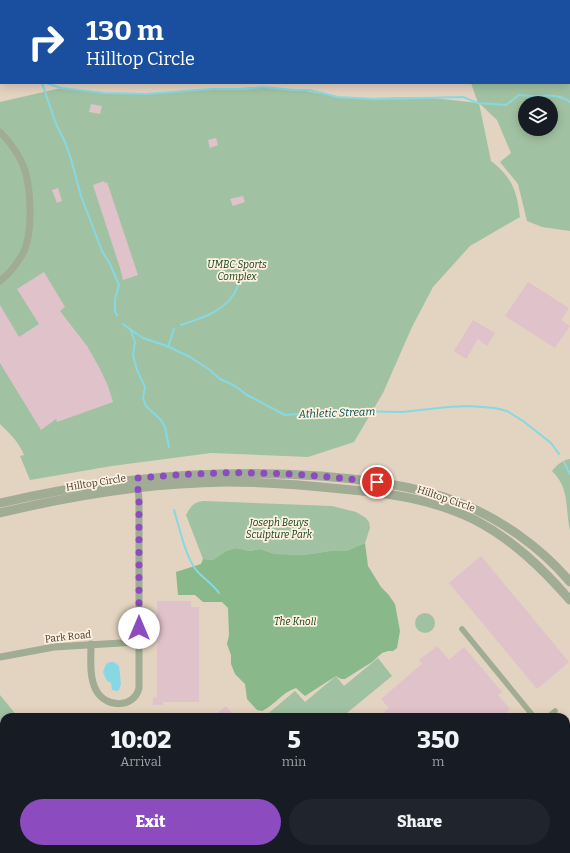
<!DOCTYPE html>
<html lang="en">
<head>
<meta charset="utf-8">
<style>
  body { margin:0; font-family:Bitter,serif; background:#20242c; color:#f1f3f6; height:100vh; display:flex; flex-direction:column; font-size:15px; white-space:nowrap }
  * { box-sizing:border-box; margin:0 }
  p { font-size:13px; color:#9ea1a6 }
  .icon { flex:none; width:22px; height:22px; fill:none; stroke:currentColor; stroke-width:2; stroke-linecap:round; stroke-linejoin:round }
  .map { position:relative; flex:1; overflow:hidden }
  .side { position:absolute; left:0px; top:713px; width:570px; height:140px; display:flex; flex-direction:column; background:#171b24; border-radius:12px 12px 0 0; box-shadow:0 2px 10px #0003 }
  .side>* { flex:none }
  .banner { position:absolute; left:0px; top:0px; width:570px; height:84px; box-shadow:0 2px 10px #0003; background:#1a4fa0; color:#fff; overflow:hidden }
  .tools { position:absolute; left:518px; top:96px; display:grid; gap:8px }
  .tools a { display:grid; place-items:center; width:40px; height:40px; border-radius:50%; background:#171b24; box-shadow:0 2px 10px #0003; font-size:20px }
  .pin { position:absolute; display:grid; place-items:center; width:34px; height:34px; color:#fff; margin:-17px; border:2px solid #fff; border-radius:50%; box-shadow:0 1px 4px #0007 }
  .me { position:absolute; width:44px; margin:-22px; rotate:0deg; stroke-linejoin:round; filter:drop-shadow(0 0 3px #0008) }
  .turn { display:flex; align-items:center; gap:14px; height:84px; padding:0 20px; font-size:18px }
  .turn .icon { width:52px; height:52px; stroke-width:2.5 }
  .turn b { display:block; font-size:28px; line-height:34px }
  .eta { display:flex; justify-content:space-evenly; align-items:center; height:68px; text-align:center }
  .eta b { font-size:24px; font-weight:800; line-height:28px }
  .cta { display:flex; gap:8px; margin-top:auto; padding:8px 20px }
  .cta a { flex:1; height:46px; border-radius:24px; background:#8d4bc0; color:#fff; font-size:16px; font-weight:800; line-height:46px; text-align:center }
  .cta a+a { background:#20242c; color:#f1f3f6 }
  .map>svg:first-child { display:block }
  .education { fill:#e3d3c1; fill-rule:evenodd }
  .green { fill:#a1c2a2; fill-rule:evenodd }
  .forest { fill:#89b88b }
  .water { fill:#87d8e3 }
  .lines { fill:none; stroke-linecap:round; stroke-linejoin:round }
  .stream { stroke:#87d8e3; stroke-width:2 }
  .building { fill:#e0c2cb }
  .pedestrian { stroke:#a0ac93; stroke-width:5.5 }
  .minor { stroke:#a0ac93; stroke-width:7 }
  .tertiary { stroke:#a0ac93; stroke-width:9 }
  .route { stroke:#8d4bc0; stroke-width:7; stroke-dasharray:0 12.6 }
  .labels { text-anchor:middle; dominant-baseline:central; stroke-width:3.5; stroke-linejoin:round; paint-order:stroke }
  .park-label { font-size:10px; font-style:italic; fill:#073c12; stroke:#fff1df }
  .street-label { font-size:10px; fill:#403930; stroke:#fff1df }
  .water-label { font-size:11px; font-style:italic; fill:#004d55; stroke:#fff1df }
</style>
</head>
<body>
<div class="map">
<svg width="570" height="853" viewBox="0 0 570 853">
  <rect width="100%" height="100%" fill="#f4e3cd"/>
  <g class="education">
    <path d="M0,0H99L1,1L0,37Z"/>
    <path d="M132,0H570V853H0V51H1V83H569V1H130ZM525,103H551V129H525ZM4,717H566V849H4Z"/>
  </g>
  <g class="green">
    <path d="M222,0H330L331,1H220Z"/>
    <rect x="337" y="0" width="68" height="1"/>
    <path d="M442,0H570V231L542,227L527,221L518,184L500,162L511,153L497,120L479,103L491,161C512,177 517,191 520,217L470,246L433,287L412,327L383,393L354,442L308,457L211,453L112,466L30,480L20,456L24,455C19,442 9,433 0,424V102L61,88L104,93L146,94L191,90L263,87L301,90L338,97L369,98L425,97L478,103L471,83H569V1ZM525,103H551V129H525Z"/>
    <path d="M570,459V531C565,508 570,488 552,471C557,465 562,460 570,459Z"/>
    <path d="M203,501L332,506L356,512L366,518L369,522L370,528L365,543L346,551H330L304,555L275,554L260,549L250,551L236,548L226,551L213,560L203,559L186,515C190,507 194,502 203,501Z"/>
    <circle cx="425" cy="623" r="10"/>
    <path d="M378,658L392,676L342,717H264L295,691L305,702L336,676L344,686Z"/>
    <path d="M0,695L18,717H4V733L0,727Z"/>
    <path d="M566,727H570V753L566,748Z"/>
    <path d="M570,774V827H566V777Z"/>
    <path d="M566,845H570V853H556L553,849H566Z"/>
    <path d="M39,849H97L96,853H37Z"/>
    <path d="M100,849H128L131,853H99Z"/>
    <path d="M279,849H305L301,853H283Z"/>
  </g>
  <path class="forest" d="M365,543L368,566L381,587L388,594L395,604L400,631L397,648L393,651H388L382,653L372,662L345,679H341L336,676L305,696L296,688C281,693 275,705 262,711L257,710L247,699L245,684L235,674L231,664V655L227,644L229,635L228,608L222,602H203L195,595H178L176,572L201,564L203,559L213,560L226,551L236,548L250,551L260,549L275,554L304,555L330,551H346Z"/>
  <path class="water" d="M110,662H114L119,666L121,684L119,690L116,691L112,690L111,683L107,681L103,672L106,664Z"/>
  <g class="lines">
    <g class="stream">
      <path d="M0,68H1"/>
      <path d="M42,83L56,124L65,142L71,159L81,196L102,251L110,264L119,285L115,299V311L117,315"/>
      <path d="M46,83L61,88L104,93L146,94L212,89H245L263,87L294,90H309L338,97L375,99L463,97L478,103L506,105L519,95C536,98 555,91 570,102"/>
      <path d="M123,324L131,330L143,338L167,346L190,357L210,370L220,379L235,386L247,395L285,415L346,411L402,412L448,407L468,406L495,408L507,411L523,421L551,443L559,454"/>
      <path d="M181,325C203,318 229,310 238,286"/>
      <path d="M131,331L135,342L133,355L137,370L145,387L143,398L146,406L161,420L165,427L169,447"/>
      <path d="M168,347L174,329"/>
      <path d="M564,462L570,474"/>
      <path d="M174,510C179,526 186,559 197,571C204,579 213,584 219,593"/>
    </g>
  </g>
  <g class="building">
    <path d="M91,104L102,106L100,114L89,112Z"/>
    <path d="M216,138L218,145L210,148L208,140Z"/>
    <path d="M104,181L105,183L107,182L138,275L123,280L120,268L93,185Z"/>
    <path d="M58,188L62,201L57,203L52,190Z"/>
    <path d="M243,196L245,202L233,206L230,199Z"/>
    <path d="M44,272L65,307L60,311L87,346L99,367L108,386L113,402L57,422L56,419L41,430L0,363V305L19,337L39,324L17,289Z"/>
    <path d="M528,282L569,308L561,320L570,326L555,348L505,316Z"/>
    <path d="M473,320L495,333L487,346L478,339L466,359L454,351Z"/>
    <path d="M481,556L569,662L537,689L449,583Z"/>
    <path d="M157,601H191V607H199V702H163V705H153V697L157,698Z"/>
    <path d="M437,646L449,660L464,647L502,692L498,695L510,709L505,713L509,717H378L389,708L381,699L422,664L419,660Z"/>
    <path d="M226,706L235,717H213Z"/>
  </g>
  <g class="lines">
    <g class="pedestrian">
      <path d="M462,629L534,717"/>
      <path d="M548,717L555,711"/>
      <path d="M566,755L570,760"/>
      <path d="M383,853L387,849"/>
      <path d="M516,853L521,849"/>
    </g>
    <g class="minor">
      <path d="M0,132C11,143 22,159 26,174C31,195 33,236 22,255C16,265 9,274 0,281"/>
      <path d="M91,644C91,658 89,677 96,690C105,708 134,709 139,688V501L138,484"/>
      <path d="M0,657L54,647L138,642"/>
      <path d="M0,831L4,836"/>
      <path d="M15,849L18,853"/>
    </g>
    <g class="tertiary">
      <path d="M110,1L112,0"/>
      <path d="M0,43H1"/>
      <path d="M0,503C107,478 211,468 321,476C367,480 412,485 455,501C498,517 541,547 570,582"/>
      <path d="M0,513C74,495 150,483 226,482C265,482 304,485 342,489C388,493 433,499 475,520C513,540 542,568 570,600"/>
    </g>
  </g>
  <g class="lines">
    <path class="route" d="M139,628V501L137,478C175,475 212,472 250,473C292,473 335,477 377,482"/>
  </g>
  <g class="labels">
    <g class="park-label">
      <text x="237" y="265">UMBC Sports<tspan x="237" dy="12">Complex</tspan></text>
      <text x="279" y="523">Joseph Beuys<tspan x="279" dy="12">Sculpture Park</tspan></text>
      <text x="295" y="622">The Knoll</text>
    </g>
    <g class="street-label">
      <text transform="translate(96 483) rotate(-9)">Hilltop Circle</text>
      <text transform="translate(446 499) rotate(19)">Hilltop Circle</text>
      <text transform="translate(68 637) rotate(-6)">Park Road</text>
    </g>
    <g class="water-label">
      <text transform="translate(337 413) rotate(-2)">Athletic Stream</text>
    </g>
  </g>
</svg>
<div class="tools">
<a><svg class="icon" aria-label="layers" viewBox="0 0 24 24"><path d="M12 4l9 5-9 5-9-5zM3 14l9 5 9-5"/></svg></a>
</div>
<div class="pin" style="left:377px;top:482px;background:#d93025"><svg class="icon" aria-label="arrive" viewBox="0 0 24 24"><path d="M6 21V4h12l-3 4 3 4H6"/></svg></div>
<svg class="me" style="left:139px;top:628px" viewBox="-20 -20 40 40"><circle r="19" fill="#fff"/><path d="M0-13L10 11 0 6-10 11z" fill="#8d4bc0"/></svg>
<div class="banner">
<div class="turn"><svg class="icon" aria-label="right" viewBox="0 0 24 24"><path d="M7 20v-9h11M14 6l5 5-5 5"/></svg><div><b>130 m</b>Hilltop Circle</div></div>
</div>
<section class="side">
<div class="eta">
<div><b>10:02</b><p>Arrival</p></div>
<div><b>5</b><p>min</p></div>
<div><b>350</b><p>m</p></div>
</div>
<div class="cta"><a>Exit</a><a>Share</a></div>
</section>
</div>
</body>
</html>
